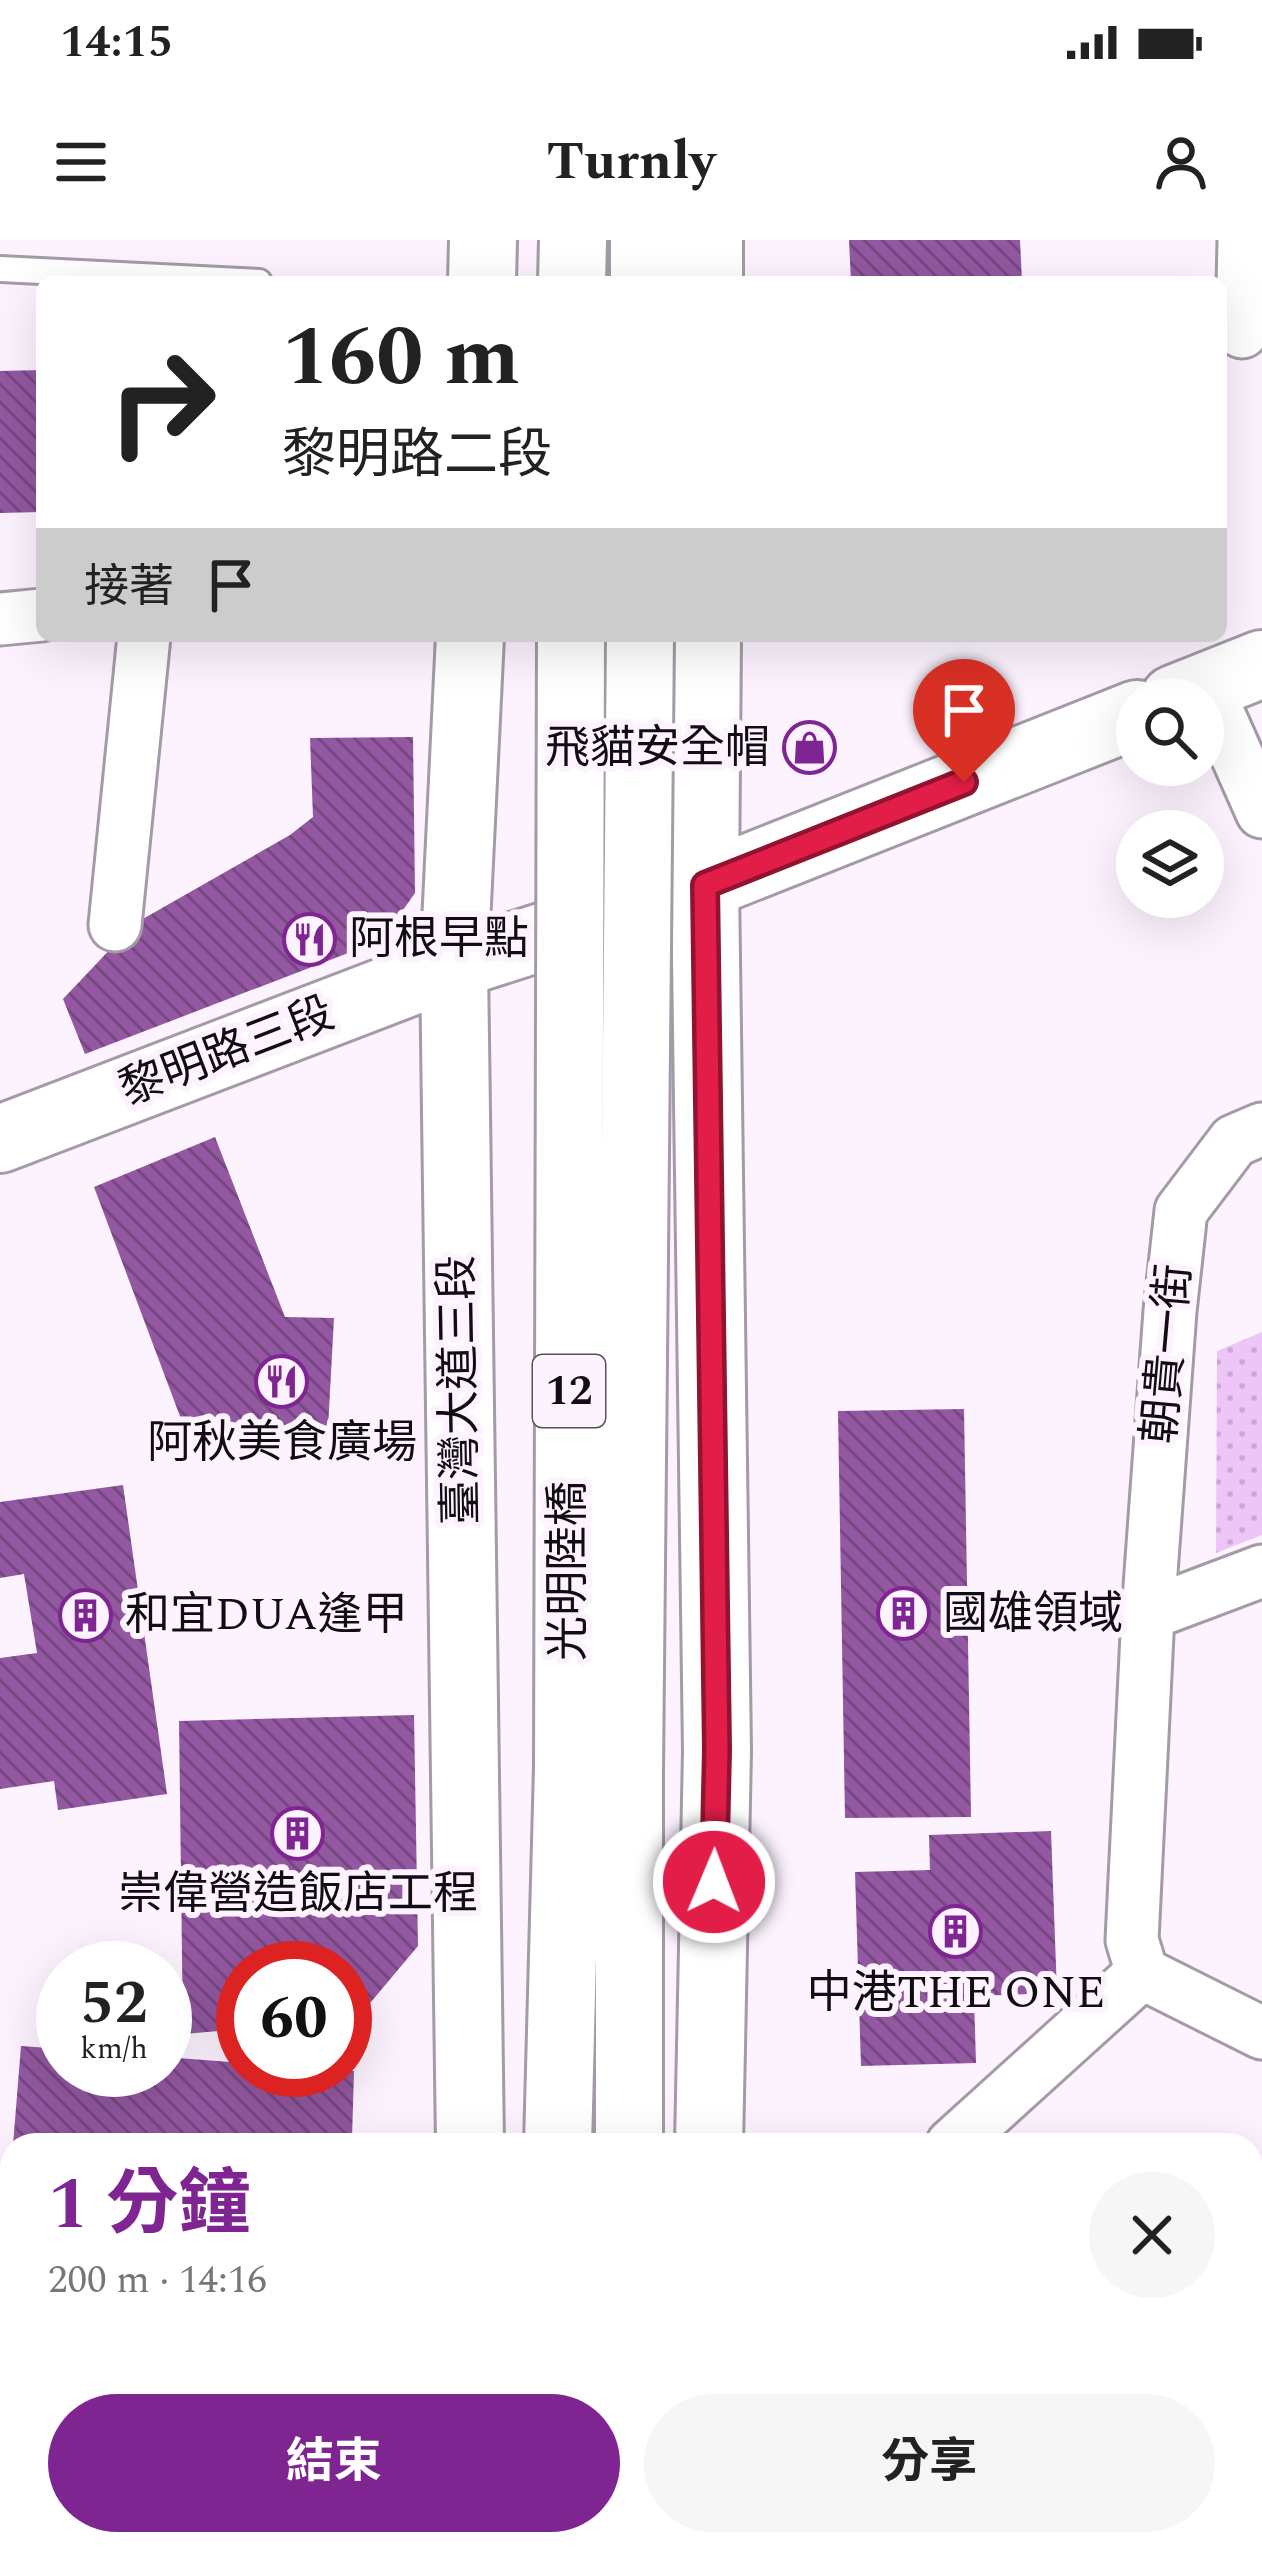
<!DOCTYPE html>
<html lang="zh-TW">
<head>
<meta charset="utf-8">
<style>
  body { margin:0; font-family:Spectral,"Noto Sans TC",serif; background:#f6f6f6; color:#222; height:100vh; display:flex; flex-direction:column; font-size:45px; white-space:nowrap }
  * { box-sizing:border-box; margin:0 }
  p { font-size:39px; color:#767676 }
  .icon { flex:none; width:66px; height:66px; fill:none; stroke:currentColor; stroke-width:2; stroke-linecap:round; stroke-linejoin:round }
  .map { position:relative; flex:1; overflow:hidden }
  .drawer { position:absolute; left:0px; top:1893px; width:1263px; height:423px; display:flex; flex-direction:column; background:#fff; border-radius:36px 36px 0 0; box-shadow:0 12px 48px #0002 }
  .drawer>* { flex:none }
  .top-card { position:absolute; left:36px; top:36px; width:1191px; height:366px; border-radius:18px; box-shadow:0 12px 48px #0002; background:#fff; color:#222; overflow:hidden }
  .fabs { position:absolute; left:1116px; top:438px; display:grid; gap:24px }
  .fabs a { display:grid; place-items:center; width:108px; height:108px; border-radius:50%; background:#fff; box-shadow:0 12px 48px #0002; font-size:60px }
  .speed { position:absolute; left:36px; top:1701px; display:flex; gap:24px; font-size:60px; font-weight:700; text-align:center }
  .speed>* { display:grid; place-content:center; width:156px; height:156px; border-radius:50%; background:#fff; box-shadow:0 12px 48px #0002; line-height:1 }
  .speed small { font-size:30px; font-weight:400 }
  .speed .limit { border:18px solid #d22; background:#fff; color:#111 }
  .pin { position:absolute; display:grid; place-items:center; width:102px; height:102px; color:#fff; margin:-123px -51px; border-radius:50% 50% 50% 0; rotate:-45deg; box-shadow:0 0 12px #0007 }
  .pin .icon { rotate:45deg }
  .me { position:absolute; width:132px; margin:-66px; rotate:1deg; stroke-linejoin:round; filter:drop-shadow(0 0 9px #0008) }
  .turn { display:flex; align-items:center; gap:42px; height:252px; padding:0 48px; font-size:54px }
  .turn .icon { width:156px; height:156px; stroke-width:2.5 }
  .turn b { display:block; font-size:84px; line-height:102px }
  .then { display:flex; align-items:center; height:114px; padding:0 48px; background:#0003; gap:24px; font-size:45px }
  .round { display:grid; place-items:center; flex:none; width:126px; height:126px; border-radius:63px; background:#f6f6f6 }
  .overview { display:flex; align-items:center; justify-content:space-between; height:204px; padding:0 48px }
  h1 { font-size:72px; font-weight:700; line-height:90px; color:#7f2592 }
  .primary-button { display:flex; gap:24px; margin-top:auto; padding:24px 48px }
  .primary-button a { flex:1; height:138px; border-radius:72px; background:#7f2592; color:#fff; font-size:48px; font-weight:700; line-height:138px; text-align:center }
  .primary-button a+a { background:#f6f6f6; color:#222 }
  .status { display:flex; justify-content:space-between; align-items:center; height:84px; padding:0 60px; background:#fff; direction:ltr }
  .status svg { height:33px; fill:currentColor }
  header { display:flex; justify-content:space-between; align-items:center; height:156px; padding:0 48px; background:#fff; font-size:54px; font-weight:700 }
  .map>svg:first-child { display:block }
  .park { fill:url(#park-dots) }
  .building { fill:url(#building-back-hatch) }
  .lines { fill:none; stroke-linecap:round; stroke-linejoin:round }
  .service-casing { stroke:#a59aa7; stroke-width:30 }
  .minor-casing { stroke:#a59aa7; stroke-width:57 }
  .secondary-casing { stroke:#a59aa7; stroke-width:72 }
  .primary-casing { stroke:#a59aa7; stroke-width:72 }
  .service { stroke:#fff; stroke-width:24 }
  .minor { stroke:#fff; stroke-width:51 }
  .secondary { stroke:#fff; stroke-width:66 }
  .primary { stroke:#fff; stroke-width:66 }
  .primary-bridge-casing { stroke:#a59aa7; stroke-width:72; stroke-linecap:butt }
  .primary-bridge { stroke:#fff; stroke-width:66 }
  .route-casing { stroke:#92132f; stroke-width:30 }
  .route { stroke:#e11d48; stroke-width:21 }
  .labels { text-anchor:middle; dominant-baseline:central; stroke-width:12; stroke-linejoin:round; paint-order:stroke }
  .shield { fill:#fcf3fe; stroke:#585259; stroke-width:3 }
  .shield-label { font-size:42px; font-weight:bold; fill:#110d12 }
  .poi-label { font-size:45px; fill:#110d12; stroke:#fcf3fe; text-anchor:start }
  .street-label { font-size:45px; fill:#110d12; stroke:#fcf3fe }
</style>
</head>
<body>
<div class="status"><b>14:15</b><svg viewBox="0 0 49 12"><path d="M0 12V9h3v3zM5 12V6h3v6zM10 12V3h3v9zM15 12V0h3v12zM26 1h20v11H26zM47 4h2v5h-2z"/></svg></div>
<header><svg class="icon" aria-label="menu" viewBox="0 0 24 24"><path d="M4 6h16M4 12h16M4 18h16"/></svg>Turnly<svg class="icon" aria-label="person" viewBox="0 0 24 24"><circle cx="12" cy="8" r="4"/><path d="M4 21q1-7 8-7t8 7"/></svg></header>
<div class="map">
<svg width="1262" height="2315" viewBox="0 0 1262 2315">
  <defs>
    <pattern id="park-dots" width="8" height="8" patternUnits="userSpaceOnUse" patternTransform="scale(3)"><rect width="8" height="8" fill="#eec5f7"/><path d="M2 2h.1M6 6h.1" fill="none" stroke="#cba8d3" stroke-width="1.8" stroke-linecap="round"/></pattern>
    <pattern id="building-back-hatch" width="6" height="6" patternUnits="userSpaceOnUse" patternTransform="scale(3)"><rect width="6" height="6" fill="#9358a1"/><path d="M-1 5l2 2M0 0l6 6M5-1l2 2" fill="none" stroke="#774782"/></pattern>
  </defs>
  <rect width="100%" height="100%" fill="#fcf3fe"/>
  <path class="park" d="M1262,1092V1295L1216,1313L1217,1111Z"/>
  <g class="building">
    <path d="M849,0H1020L1022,42H851Z"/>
    <path d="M42,130V272L0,273V131Z"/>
    <path d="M413,497L415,653L382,700L85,814L63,759L134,684L290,595L313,577L310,498Z"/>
    <path d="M215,897L285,1077L334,1078L328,1188L184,1187L94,947Z"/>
    <path d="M964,1169L971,1577L845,1578L838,1171Z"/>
    <path d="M123,1245L167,1554L58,1570L54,1541L0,1549V1418L37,1413L24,1334L0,1338V1262Z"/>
    <path d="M414,1475L418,1706L355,1781L345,1782V1728H243V1789L183,1794L179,1481Z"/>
    <path d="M1051,1591L1057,1753L974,1756L976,1823L861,1826L855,1632L930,1630L929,1595Z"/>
    <path d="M21,1806L63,1809V1830H165V1817L243,1823V1830L354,1831L352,1898L338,1899V1905H13Z"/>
    <path d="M12,2119V2279L3,2280V2143Z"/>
    <path d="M3,2293H12V2304H144V2315H3Z"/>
  </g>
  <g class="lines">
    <defs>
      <path id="service" d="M0,29L259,42"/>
      <g id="minor">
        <path d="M1242,92L1244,0"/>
        <path d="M0,379L42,375"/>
        <path d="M1206,446L1262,572"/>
        <path d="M115,685L144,396"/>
        <path d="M1148,1374L1262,1331"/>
        <path d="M1142,1733L1132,1700L1148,1374L1170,1071L1181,971L1234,901L1262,889"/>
        <path d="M1142,1733L1262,1793"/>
        <path d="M952,1905L1142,1733"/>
        <path d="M0,1989L12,1990"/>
      </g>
      <g id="secondary">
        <path d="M1174,459L1262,424"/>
        <path d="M0,899L454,725L705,645L1137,474"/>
      </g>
      <g id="primary">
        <path d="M482,42L483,0"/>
        <path d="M572,42L573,0"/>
        <path d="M644,42V0"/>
        <path d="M709,42V0"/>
        <path d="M470,396L454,725L470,1905"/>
        <path d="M707,396L705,645L717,1511L709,1905"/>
        <path d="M481,2304L482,2315"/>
        <path d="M629,2304V2315"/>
        <path d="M547,2315V2304"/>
        <path d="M694,2315V2304"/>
      </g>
    </defs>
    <use href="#service" class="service-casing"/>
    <use href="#minor" class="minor-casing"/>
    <use href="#secondary" class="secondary-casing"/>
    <use href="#primary" class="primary-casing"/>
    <use href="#service" class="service"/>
    <use href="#minor" class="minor"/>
    <use href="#secondary" class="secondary"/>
    <use href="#primary" class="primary"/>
    <defs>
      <g id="primary-bridge">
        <path d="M558,1905L568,1527L571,396"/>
        <path d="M629,1905V1531L640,396"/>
      </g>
    </defs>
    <use href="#primary-bridge" class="primary-bridge-casing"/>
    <use href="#primary-bridge" class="primary-bridge"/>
  </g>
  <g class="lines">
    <defs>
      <path id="route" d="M714,1642L717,1510L705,645L964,542"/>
    </defs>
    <use href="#route" class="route-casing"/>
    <use href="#route" class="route"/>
  </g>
  <defs>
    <symbol id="shop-ring" viewBox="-11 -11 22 22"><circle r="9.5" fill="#fcf3fe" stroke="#7f2592" stroke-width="1.5"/><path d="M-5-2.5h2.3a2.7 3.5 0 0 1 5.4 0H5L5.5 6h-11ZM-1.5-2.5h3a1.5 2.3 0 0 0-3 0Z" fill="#7f2592"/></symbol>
    <symbol id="restaurant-ring" viewBox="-11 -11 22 22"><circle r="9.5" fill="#fcf3fe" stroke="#7f2592" stroke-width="1.5"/><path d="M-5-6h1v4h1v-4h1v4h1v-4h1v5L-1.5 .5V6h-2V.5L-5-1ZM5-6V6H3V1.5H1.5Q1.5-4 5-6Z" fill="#7f2592"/></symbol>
    <symbol id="building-ring" viewBox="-11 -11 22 22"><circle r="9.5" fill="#fcf3fe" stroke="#7f2592" stroke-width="1.5"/><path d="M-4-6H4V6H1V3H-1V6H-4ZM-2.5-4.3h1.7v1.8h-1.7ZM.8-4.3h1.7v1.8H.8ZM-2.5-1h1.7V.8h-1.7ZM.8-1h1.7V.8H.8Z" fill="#7f2592"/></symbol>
  </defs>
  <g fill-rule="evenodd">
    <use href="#shop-ring" x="780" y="478" width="59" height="59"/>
    <use href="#restaurant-ring" x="280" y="670" width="59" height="59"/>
    <use href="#restaurant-ring" x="252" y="1112" width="59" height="59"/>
    <use href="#building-ring" x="874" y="1344" width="59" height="59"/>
    <use href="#building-ring" x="56" y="1346" width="59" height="59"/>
    <use href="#building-ring" x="268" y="1564" width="59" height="59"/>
    <use href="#building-ring" x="926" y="1662" width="59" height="59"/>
  </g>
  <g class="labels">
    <rect class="shield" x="533" y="1115" width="72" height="72" rx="9"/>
    <g class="shield-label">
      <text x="569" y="1151">12</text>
    </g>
    <g class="poi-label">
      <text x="770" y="508" text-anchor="end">飛貓安全帽</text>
      <text x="349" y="699">阿根早點</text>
      <text x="282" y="1203" text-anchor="middle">阿秋美食廣場</text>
      <text x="943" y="1374">國雄領域</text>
      <text x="125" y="1375">和宜DUA逢甲</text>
      <text x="298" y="1654" text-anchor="middle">崇偉營造飯店工程</text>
      <text x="956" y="1753" text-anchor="middle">中港THE ONE</text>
    </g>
    <g class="street-label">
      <text transform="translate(227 812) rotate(-21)">黎明路三段</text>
      <text transform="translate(1168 1114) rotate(-85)">朝貴一街</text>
      <text transform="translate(460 1150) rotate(-91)">臺灣大道三段</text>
      <text transform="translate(568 1331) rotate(-90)">光明陸橋</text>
    </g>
  </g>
</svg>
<div class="fabs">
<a><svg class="icon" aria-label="search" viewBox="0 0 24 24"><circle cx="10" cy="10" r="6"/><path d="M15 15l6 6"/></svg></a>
<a><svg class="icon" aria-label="layers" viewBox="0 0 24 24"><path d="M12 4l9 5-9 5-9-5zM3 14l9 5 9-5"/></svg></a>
</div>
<div class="speed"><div>52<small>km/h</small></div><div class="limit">60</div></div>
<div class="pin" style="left:964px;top:542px;background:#d93025"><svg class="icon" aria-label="arrive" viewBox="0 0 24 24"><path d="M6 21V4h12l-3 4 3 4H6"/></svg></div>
<svg class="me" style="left:714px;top:1642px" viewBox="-20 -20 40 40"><circle r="17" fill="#e11d48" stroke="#fff" stroke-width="3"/><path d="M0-11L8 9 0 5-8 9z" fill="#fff"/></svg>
<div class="top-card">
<div class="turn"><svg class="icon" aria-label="right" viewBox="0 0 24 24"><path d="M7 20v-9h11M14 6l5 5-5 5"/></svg><div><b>160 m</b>黎明路二段</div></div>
<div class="then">接著<svg class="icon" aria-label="arrive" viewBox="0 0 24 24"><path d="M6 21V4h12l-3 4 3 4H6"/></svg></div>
</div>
<section class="drawer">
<div class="overview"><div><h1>1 分鐘</h1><p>200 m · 14:16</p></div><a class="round"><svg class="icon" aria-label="close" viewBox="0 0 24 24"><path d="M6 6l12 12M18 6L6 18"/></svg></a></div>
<div class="primary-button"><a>結束</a><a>分享</a></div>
</section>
</div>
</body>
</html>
